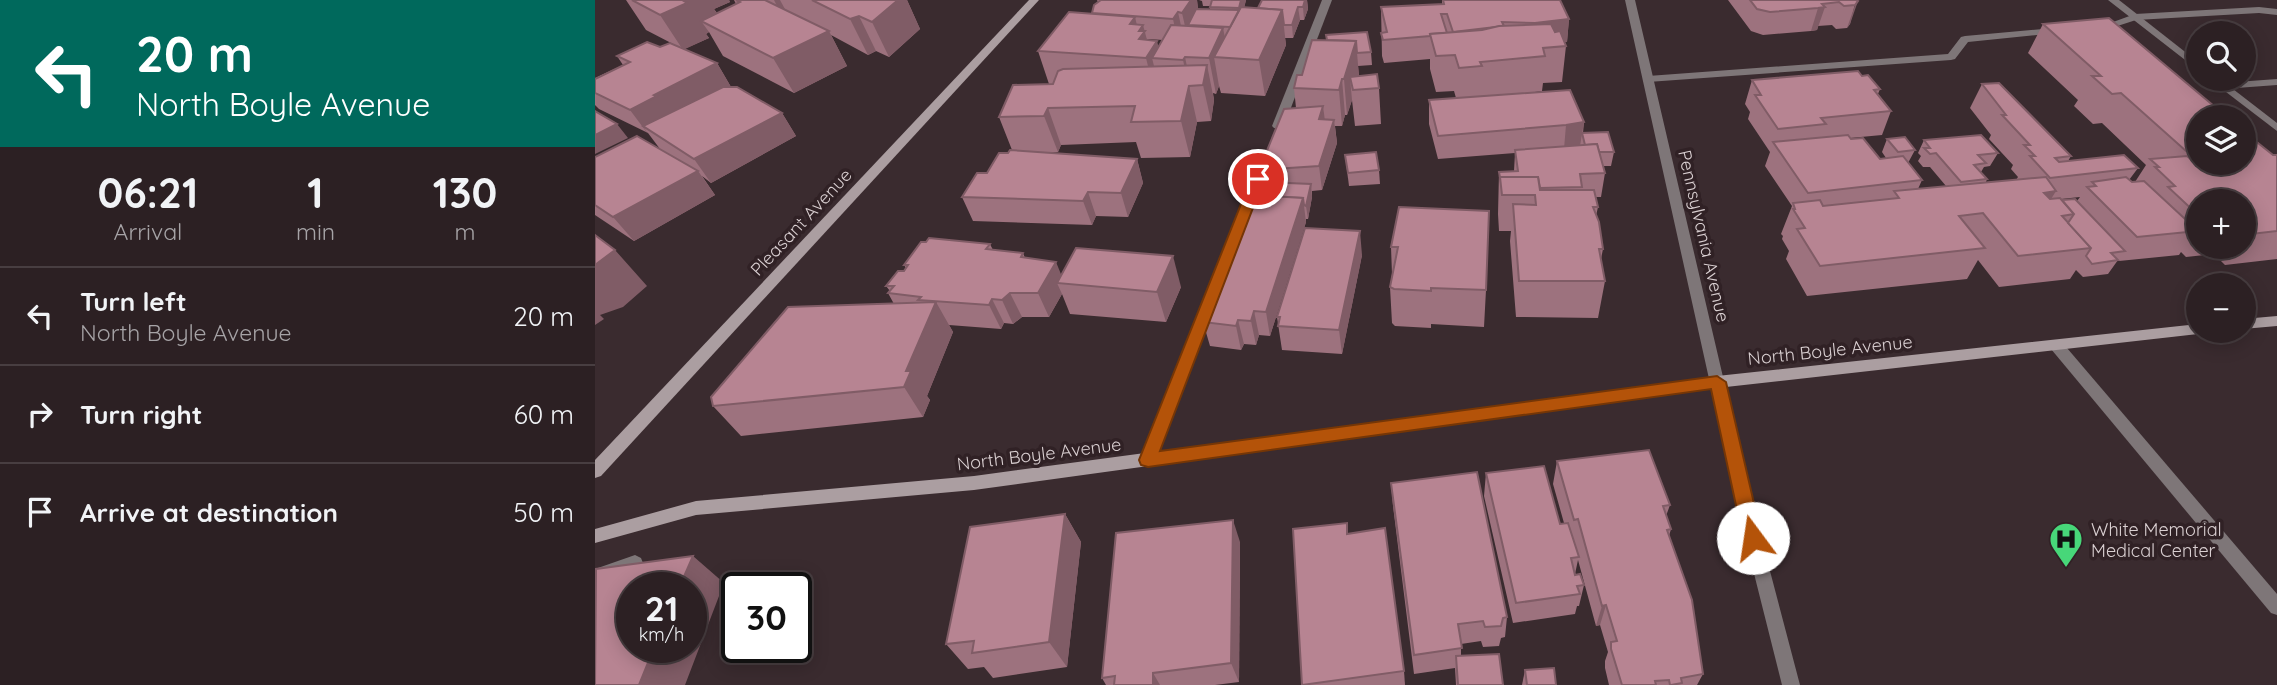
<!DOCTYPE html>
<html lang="en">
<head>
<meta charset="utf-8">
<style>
  body { margin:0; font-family:Quicksand,sans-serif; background:#34282b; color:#f1f3f6; height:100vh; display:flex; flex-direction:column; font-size:26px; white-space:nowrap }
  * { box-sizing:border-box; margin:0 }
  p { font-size:23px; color:#a6a3a6 }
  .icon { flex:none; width:38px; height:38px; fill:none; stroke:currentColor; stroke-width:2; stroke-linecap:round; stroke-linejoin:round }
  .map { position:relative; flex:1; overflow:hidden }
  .sheet { display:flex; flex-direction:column; background:#2c2023; width:595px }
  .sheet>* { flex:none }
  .top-card { background:#00695c; color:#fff; overflow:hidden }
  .tools { position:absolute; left:1591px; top:21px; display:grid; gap:14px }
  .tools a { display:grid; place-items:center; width:70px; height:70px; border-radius:50%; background:#2c2023; box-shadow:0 4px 18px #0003,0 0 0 2px #483e41; font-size:35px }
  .speed { position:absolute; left:21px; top:572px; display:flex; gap:14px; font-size:35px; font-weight:700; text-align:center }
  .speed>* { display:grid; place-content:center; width:91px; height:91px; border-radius:50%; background:#2c2023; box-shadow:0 4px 18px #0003,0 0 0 2px #483e41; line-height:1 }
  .speed small { font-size:18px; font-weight:400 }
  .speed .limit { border:4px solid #111; border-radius:10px; background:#fff; color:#111 }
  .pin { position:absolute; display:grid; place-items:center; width:60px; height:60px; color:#fff; margin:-30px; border:4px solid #fff; border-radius:50%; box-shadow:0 2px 7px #0007 }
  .me { position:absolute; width:77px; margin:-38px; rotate:346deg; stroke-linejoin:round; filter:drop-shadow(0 0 5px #0008) }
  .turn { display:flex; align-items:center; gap:24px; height:147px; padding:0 21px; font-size:32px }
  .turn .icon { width:91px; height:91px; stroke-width:2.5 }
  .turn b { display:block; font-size:49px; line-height:60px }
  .eta { display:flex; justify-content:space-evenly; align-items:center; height:119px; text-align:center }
  .eta b { font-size:42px; font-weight:800; line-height:49px }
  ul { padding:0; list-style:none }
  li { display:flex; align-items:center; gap:21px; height:98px; padding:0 21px; border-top:2px solid #483e41 }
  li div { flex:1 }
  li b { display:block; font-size:26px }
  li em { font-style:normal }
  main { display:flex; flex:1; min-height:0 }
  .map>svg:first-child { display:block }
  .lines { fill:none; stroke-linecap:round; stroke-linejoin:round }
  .service { fill:#7e7678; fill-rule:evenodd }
  .pedestrian { fill:#7e7678; fill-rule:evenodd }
  .minor { fill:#7e7678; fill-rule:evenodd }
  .secondary { fill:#ab9ea1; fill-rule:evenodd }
  .wall { fill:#9d727e; fill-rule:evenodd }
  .shaded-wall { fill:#805c66 }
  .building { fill:#b78492; stroke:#805c66; stroke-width:2 }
  .route { fill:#b45309; stroke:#753606; stroke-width:2 }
  .labels { text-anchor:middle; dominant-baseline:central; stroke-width:7; stroke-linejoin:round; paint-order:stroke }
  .street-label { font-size:18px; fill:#d9cfd1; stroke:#302125 }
  .poi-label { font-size:18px; fill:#d9cfd1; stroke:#302125; text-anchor:start }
</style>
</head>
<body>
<main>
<section class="sheet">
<div class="top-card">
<div class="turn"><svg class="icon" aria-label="left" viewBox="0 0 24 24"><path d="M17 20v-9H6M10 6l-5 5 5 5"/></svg><div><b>20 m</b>North Boyle Avenue</div></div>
</div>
<div class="eta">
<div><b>06:21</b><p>Arrival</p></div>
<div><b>1</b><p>min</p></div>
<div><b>130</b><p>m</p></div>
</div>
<ul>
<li><svg class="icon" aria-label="left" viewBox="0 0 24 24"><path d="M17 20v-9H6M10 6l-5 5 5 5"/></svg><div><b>Turn left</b><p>North Boyle Avenue</p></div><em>20 m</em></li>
<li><svg class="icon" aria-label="right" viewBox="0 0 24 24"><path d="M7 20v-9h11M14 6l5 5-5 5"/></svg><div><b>Turn right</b></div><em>60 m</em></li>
<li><svg class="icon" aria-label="arrive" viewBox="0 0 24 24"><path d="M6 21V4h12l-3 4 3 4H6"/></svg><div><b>Arrive at destination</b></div><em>50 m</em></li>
</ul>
</section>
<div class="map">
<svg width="1682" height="685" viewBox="0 0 1682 685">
  <rect width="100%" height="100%" fill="#3a2b2f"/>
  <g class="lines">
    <g class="service">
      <path d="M727,0H737L689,126L683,129L679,128L677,126Z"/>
      <path d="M1664,7L1682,9V15L1664,13L1541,20L1504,32L1499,29L1540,14Z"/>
      <path d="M1459,28L1462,29V33L1373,42L1360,59L1356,60L1053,82L1048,79L1053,76L1353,54L1366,37L1370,36Z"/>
      <path d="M1682,79V85L1628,89L1623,86L1628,83Z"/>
      <path d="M671,154L677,158L561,460L559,465L553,466L547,465L545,460L665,158Z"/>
      <path d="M1461,340L1466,341L1682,594V615L1676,613L1456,349L1454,345Z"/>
    </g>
    <path class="pedestrian" d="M40,555L46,558L48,563L46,568L0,585V569Z"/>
    <g class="minor">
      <path d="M1030,0H1040L1160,514L1205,685H1187L1144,514Z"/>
      <path d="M1513,0H1524L1603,62V70Z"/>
      <path d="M1614,79H1625L1682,123V131Z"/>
    </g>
    <g class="secondary">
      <path d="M434,0H444L6,476L0,478V460Z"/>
      <path d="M1682,316V326L1648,329V319Z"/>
      <path d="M1603,324V331H1609L1603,334L1122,388L379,490L101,515L0,543V529L101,501L379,476L1122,376Z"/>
    </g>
  </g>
  <g class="wall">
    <path d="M31,0H134L135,2L119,9L122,13L141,4L139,0H312L325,29L294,57L281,51L273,55L236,35L252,66L199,93L128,56L114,32L111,34L114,38L89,49L122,63L136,87L187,113L201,136L116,183L107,176L120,195L39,241L0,215V157L65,149L53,133L4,109L0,105V78L28,65L22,56L78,44L51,30Z"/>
    <path d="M502,0H602L603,9H615V6H608L607,1L604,0H651L649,8H663L667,0H712L713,9L709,20H705L698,38H690L691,45L670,96L626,93L624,86L621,94L618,93L619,100L616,121L602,122L595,157L546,158L541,142L466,145L463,152L451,153L542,159L548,183L533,217L501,216L497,225L378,221L367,197L417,150L404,117L454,84L443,51L497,14V13L503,2ZM552,39L568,40L564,47Z"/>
    <path d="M847,0H965L974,19L972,42H969L971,46L967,82L948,83L947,91L925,94L989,122L988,133L1019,152L1016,166H1008L1010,173L1006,197H1001L1003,207L1001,216L1008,249L1006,259L1010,281L1003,318L921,317L915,241L916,231H904L903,214L904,172L919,171L920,153L843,159L834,124V100L861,98L859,91L841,92L835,69V59L789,63L787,56L786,7L847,4Z"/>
    <path d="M1133,0H1261L1255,24L1252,28L1241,29L1237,25L1223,26L1222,30L1216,31L1168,35L1156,31Z"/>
    <path d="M1448,24L1603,117V163L1682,155V259L1630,265L1619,254L1591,257L1586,252L1584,255L1524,261L1523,260L1513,274L1488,277L1481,270L1475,279L1404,287L1383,260L1372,279L1212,296L1191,259L1194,251L1187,239L1188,236L1186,234L1197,206L1170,166L1175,152L1153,119L1155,112L1150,104L1157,80L1267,76L1285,89L1283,94L1296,111L1287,135L1255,138L1285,159L1291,158L1287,152L1292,139L1320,150L1313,163L1327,180L1323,189L1351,186L1335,167H1328L1323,161L1326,156L1323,153L1329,140L1403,153L1395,166L1389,167L1386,172L1392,179L1391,182L1421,180L1423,177L1416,169L1418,165L1394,139L1396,135L1375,108L1387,84L1476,156L1473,161L1543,168L1534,180L1537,182H1540L1551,165L1507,123L1498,124L1479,106L1483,100L1433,53ZM1485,197L1482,201L1466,199ZM1603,201H1648V247H1603Z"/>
    <path d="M717,40L776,52L777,65L763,66L764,76L784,88L786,124L760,126L757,100L752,115H750L747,126H740L742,143L727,190L717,191V197L713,219H711V222L675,336L664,335L661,345L649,344L646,350L615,346L608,322L664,196L667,186L664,170L701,108L699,88L707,75Z"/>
    <path d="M750,155L784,170L785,184L754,186Z"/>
    <path d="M804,207L891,290L889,327L836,324V328L800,326L797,323L795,287L797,274L796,247Z"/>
    <path d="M395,244L398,250L428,253L430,258L467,275L586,287L571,322L475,314L467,294L454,317H427L418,324L409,323L406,329L354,325L358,332L332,396L335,400L328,417L146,436L118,406L299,304L293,293L295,291L291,286L309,271L311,268L309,265Z"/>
    <path d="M767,255L747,354L687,350L682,317Z"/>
    <path d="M962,461L1075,505L1071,516L1076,529L1074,536L1108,674L1102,685H1014L1010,668V661L1013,652L1005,625L1001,626L983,560L980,574L989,585L984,606H982L980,614L918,623L889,496L891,473L965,524L969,523L958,484Z"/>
    <path d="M796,483L912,617L910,637L906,638L904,646L888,647L886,641L866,644V656L908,685H861L860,668L819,674L798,506Z"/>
    <path d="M470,514L486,542L472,667L398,678L389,667L373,669L351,644Z"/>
    <path d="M753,533L809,671L810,685H707Z"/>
    <path d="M645,542L644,682L620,685H511L507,678Z"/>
    <path d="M930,670L961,685H927Z"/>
  </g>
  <g class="shaded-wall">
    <path d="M86,0H134L135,2L119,9L129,26L106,21L114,32L111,34L114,38L88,50L65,15Z"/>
    <path d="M179,0H185L191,11L186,14Z"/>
    <path d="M303,0H312L325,29L294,57L277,22Z"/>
    <path d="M590,0H602L603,9L593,25L594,32L592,35L587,13Z"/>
    <path d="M646,0H651L646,20L644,8Z"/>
    <path d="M710,0H712L713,9L709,20L708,7Z"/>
    <path d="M1263,1L1255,24L1252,28L1260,5Z"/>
    <path d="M703,7L705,20L698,38L697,25Z"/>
    <path d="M1230,7L1222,30L1216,31L1223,8Z"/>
    <path d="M687,10L691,45L670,96L664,60Z"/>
    <path d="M583,12L588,35L583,42L578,19Z"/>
    <path d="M264,16L281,51L273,55L255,19Z"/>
    <path d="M540,17L545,38L544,31L548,25L555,51L562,41L567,59L557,58L564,86L560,94L551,58L535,24Z"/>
    <path d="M974,19L972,42L938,46L940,23Z"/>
    <path d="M628,28L634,58L619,57L624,86L621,94L614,58Z"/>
    <path d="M234,31L252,66L199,93L178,58Z"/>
    <path d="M761,41L764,76L755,77L757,100L752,115L749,79Z"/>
    <path d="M590,57L596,86H594L602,122L595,157L586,121L594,87L588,60Z"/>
    <path d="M122,63L136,87L48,126L53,134L35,110L59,95Z"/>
    <path d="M612,65L619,100L616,121L608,85Z"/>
    <path d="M747,79L750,115L747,126L744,90Z"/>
    <path d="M728,106L731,129L724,119Z"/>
    <path d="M453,108L466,145L463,152L449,116Z"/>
    <path d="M187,113L201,136L116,183L99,159Z"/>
    <path d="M739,120L742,143L727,190L724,166Z"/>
    <path d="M989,122L985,146L969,149L971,125Z"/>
    <path d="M22,124L33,138L0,154V135Z"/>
    <path d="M542,159L548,183L533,217L526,193Z"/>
    <path d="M103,171L120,195L39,241L18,217Z"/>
    <path d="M716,184L717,197L713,219L711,206Z"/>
    <path d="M1461,191L1442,222L1449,193Z"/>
    <path d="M493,192L501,216L497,225L488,201Z"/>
    <path d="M708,198L711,222L675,336L671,312Z"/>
    <path d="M765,231L767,255L747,354L744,330Z"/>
    <path d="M20,250L52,286L28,307L5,315L9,319L0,325V265Z"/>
    <path d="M578,256L586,287L571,322L562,292Z"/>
    <path d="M461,262L470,284L462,283L467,294L454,317L443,293Z"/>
    <path d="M415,293L427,317L418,324L407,300Z"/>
    <path d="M397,299L409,323L406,329L394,305Z"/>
    <path d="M341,302L358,332L332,396L335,400L328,417L309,387L311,371Z"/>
    <path d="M659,311L664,335L661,345L656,321Z"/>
    <path d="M643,320L649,344L646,350L641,326Z"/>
    <path d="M470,514L486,542L472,667L454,642Z"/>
    <path d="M638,520L645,542L644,682L636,663Z"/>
    <path d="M98,556L129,583L90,685H44L59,648H96V588H84Z"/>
    <path d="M1011,605L1005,625L1001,626L1007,606Z"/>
    <path d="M558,673L565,685H558Z"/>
  </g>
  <g class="building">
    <path d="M37,0H87L92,3L65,15Z"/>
    <path d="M141,0H170L234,31L178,58L106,21L145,2Z"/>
    <path d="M217,0H303L277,22L264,16L255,19Z"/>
    <path d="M506,0H596L587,13L583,12L578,19L497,13L499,5Z"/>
    <path d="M617,0H646L644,8L615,7Z"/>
    <path d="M667,0H710L708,7H703L697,25H689L687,10L663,8Z"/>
    <path d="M848,0H965L974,19L940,23L907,22L909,26L858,32L852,14H846L852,33L835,34V36L788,40L786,33L792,32L786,7L849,4Z"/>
    <path d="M1155,0H1261L1263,1L1260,5L1249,6L1244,2L1227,4L1230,7L1223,8L1175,12L1162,9Z"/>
    <path d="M646,7L687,10L664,60L619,57Z"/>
    <path d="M601,9L644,10L635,27L593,25Z"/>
    <path d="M474,12L540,17L535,24L548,25L544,31H550L544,39L562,41L551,58L443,51Z"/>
    <path d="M1514,18L1632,117H1603V150L1591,151L1526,93L1517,94L1497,76H1506L1448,24Z"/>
    <path d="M956,24L960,32L965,31L971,46L948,48L950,56L885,62L887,66L864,68L860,55L841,56L835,34L887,30L904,26Z"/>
    <path d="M576,25L628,28L614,58L590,57L588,60L557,58Z"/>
    <path d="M772,32L776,52L762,53L761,41L732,40L731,35Z"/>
    <path d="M717,40L761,41L749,79H747L744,90L699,88L702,75H707Z"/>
    <path d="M52,42L65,47L75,43L122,63L59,95L62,96L35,110L0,93V79L35,62L22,56Z"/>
    <path d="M612,65L608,85L594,86L586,121L536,122L540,106L453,108L449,116L404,117L418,85L458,84L463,71L468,69Z"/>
    <path d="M1263,71L1267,76L1273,75L1285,89L1279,90L1296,111L1226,118L1231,124L1183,129L1160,95H1166L1157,80Z"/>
    <path d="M782,74L784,88L758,90L755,77Z"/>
    <path d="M1404,83L1476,156L1460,158L1464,162L1529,155L1543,168L1455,178L1435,156H1440L1429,145H1435L1407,115H1411L1387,84Z"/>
    <path d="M128,87H142L187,113L99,159L48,126Z"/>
    <path d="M975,90L989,122L971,125L843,136L834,100Z"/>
    <path d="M728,106L724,119L739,120L724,166L664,170L689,109Z"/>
    <path d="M0,111L22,124L0,135Z"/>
    <path d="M1648,131L1678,155H1682V231L1656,234L1648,227V201H1603V215L1573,187L1580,186L1560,167H1564L1555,159L1592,156L1600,163H1648Z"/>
    <path d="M1013,132L1019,152H1004L1002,144L990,145L987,133Z"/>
    <path d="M1253,135L1256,139L1268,138L1285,159L1308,156L1327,180L1213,193L1178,142Z"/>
    <path d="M1386,135L1403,153L1383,155L1391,163L1379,165L1392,179L1366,182L1341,153L1335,154L1329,148H1335L1329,140Z"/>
    <path d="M42,136L103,171L18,217L0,205V157Z"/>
    <path d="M1310,137L1320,150L1303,152L1292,139Z"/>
    <path d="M1002,144L1010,173L985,174L987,187L945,188L943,177H905L906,183L904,172L923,171L920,150Z"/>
    <path d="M415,150L542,159L526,193L493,192L488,201L367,197L382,173H392L404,153H413Z"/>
    <path d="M781,152L784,170L753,173L750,155Z"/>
    <path d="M905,177H943L945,190H999L1003,207H998L1004,222L1008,249H1004L1010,281H924L918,204L941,205L940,195H907Z"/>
    <path d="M1451,177L1461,191L1449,193L1455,199L1465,198L1479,214L1467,216L1496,248L1423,256L1388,213L1364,216L1390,248L1225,266L1202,229L1210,228L1198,209H1200L1198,203L1225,200L1228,206L1304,198L1299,191Z"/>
    <path d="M1531,177L1537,182L1549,181L1603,231L1542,237L1492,187L1501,186L1497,182Z"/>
    <path d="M668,182L716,184L711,206L709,205L708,198L664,196Z"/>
    <path d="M658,195L708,198L671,312L659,311L656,321L643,320L641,326L608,322Z"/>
    <path d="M1480,199L1530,251L1516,253L1523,260L1497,264L1491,256L1496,248L1473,223L1479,214L1467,200Z"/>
    <path d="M804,207L894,211L891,290L836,288V291L799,289L795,287L803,247H796Z"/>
    <path d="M710,228L765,231L744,330L683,326L685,317H682Z"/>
    <path d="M0,235L20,250L0,265Z"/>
    <path d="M334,238L395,244L391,249L428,253L426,257L461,262L443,293H415L407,300L397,299L394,305L323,300L326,297L293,293L299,286H291L303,271H309L313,265H309L326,242H331Z"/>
    <path d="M481,248L578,256L562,292L462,283Z"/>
    <path d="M341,302L311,371H316L309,387L118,406L116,397L193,307Z"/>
    <path d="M1054,450L1075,505L1068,506L1076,529L1072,530L1097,600L1108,674L1086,678L1087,683L1076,685H1075L1074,680L1060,681L1061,685H1027L1016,649V642L1022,641L1011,605L1007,606L983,519L979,520L962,461Z"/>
    <path d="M949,466L965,524L973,523L984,557L976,558L980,575L985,574L989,585L982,586L985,594L921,603L891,473Z"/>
    <path d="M882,472L912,617L908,618L906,626L890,627L888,621L863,624L867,648L819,655L796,483Z"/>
    <path d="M470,514L454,642L377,653L379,641L351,644L375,527Z"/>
    <path d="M638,520L636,663L558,673V685H519L520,676L507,678L521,533Z"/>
    <path d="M752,523V534L790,528L809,671L707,685L698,529Z"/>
    <path d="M98,556L84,588H37V648H59L44,685H0L1,569Z"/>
    <path d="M904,654L908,685H863L861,656Z"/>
    <path d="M959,668L961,685H932L930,670Z"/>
  </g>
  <path class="route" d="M663,174L669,179L565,451L1122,376L1131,382L1167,538L1164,544L1158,547L1151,544L1148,538L1116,389L553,467L546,465L544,460L656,179Z"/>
  <defs>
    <symbol id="hospital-pin" viewBox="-11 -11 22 30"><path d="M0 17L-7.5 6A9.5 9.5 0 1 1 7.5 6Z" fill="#47d779" stroke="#302125"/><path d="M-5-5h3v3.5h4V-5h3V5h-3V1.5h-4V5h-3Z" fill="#111"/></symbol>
  </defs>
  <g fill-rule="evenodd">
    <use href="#hospital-pin" x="1452" y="520" width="38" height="52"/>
  </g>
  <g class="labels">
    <g class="street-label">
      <text transform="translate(206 222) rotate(-47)">Pleasant Avenue</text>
      <text transform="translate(1109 236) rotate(77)">Pennsylvania Avenue</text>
      <text transform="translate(1235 350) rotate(-6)">North Boyle Avenue</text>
      <text transform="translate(444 454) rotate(-7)">North Boyle Avenue</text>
    </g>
    <g class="poi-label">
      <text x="1496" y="529">White Memorial<tspan x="1496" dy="21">Medical Center</tspan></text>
    </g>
  </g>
</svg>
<div class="tools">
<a><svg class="icon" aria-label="search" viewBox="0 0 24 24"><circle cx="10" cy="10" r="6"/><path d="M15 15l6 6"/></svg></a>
<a><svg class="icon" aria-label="layers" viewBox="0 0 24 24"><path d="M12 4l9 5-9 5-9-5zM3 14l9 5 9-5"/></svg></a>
<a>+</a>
<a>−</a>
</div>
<div class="speed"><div>21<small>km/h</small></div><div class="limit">30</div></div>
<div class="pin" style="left:663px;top:179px;background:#d93025"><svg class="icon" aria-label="arrive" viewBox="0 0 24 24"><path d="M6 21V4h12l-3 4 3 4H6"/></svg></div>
<svg class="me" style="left:1158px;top:538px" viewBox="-20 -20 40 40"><circle r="19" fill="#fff"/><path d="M0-13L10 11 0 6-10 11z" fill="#b45309"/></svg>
</div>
</main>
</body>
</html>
